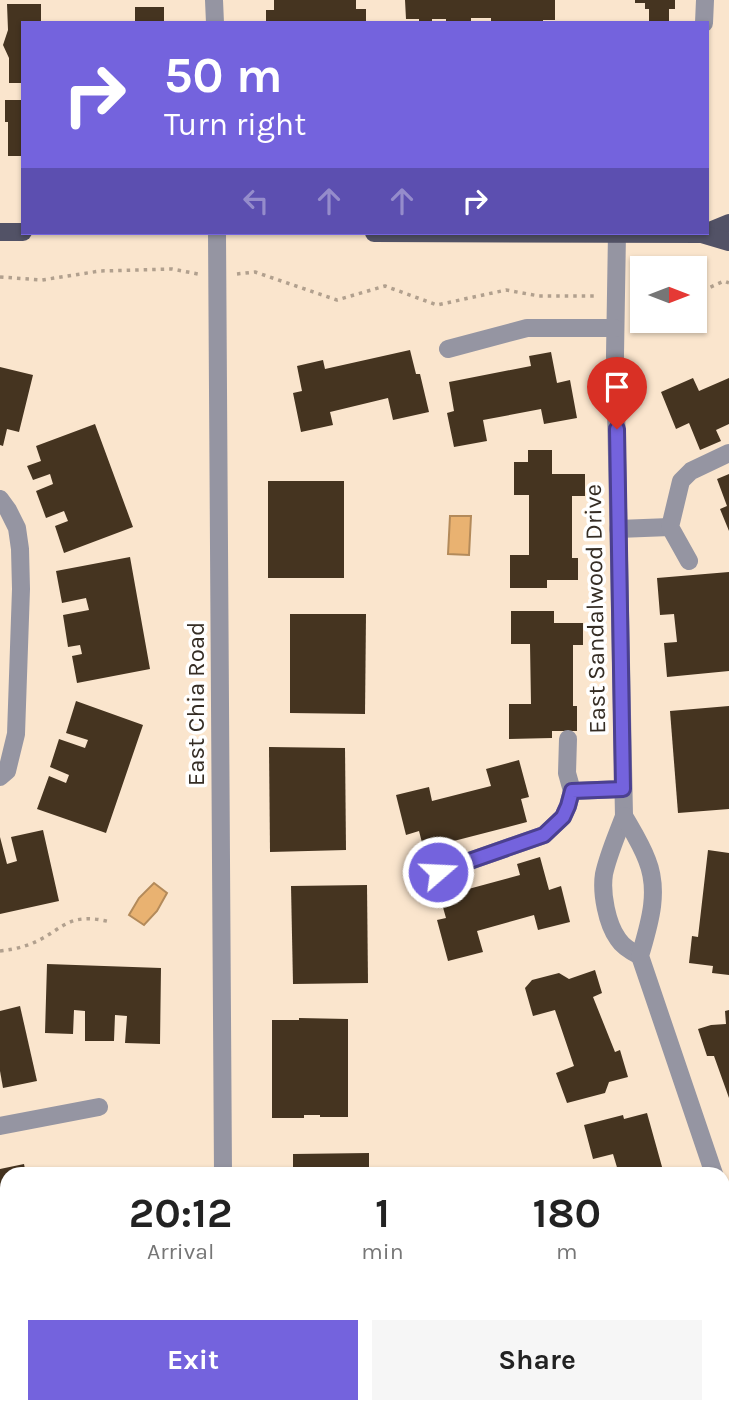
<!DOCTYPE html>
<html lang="en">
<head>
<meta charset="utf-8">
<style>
  body { margin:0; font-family:Karla,sans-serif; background:#f6f6f6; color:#222; height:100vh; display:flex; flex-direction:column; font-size:26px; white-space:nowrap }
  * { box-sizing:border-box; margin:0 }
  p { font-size:23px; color:#767676 }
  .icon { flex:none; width:38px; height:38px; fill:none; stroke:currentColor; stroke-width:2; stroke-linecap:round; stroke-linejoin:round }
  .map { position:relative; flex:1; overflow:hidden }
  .sheet { position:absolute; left:0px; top:1167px; width:730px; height:247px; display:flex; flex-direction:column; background:#fff; border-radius:21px 21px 0 0; box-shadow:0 2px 5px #0004 }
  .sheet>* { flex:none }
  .top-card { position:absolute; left:21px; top:21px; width:688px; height:214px; border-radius:0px; box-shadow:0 2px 5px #0004; background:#7463dd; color:#fff; overflow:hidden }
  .needle { width:46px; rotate:90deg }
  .buttons { position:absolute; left:630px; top:256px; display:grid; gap:14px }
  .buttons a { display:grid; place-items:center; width:77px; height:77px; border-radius:0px; background:#fff; box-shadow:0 2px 5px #0004; font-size:35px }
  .pin { position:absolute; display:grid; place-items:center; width:60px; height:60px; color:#fff; margin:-72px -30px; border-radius:50% 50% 50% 0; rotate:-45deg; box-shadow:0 0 7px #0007 }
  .pin .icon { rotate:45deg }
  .me { position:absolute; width:77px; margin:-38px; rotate:71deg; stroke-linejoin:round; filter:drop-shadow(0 0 5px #0008) }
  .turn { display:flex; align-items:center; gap:24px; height:147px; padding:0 28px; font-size:32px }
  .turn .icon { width:91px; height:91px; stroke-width:2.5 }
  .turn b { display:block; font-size:49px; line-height:60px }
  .lanes { display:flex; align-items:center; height:66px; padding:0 28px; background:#0003; justify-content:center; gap:35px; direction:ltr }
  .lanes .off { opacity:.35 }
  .eta { display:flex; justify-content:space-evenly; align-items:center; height:119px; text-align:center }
  .eta b { font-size:42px; font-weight:700; line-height:49px }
  .cta { display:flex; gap:14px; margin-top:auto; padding:14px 28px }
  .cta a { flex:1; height:80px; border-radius:0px; background:#7463dd; color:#fff; font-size:28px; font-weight:700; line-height:80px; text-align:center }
  .cta a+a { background:#f6f6f6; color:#222 }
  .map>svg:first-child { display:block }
  .water { fill:#e9b271; stroke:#b38a5a; stroke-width:2 }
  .building { fill:#453420 }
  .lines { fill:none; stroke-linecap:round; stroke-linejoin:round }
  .path { stroke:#b1a08e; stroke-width:3.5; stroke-dasharray:3.5 5; stroke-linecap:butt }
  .minor { stroke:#9595a2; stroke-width:18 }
  .major { stroke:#525266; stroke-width:18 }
  .route-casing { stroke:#4b4090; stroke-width:18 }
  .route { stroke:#7463dd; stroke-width:12 }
  .labels { text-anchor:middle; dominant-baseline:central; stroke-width:7; stroke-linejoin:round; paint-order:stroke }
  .street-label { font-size:24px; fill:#352d24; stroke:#fff }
</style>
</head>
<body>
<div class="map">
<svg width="729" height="1413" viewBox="0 0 729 1413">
  <rect width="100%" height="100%" fill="#fae5cd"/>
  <g class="water">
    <path d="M450,516H471L469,555L448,554Z"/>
    <path d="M154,883L167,893L157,911L144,925L129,915L139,898Z"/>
  </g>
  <g class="building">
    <path d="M274,0H356V9H366V23H266V10H274Z"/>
    <path d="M405,0H555V20H543V23H527V21H517V23H491V18H471V23H446V19H432V23H419V19H406Z"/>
    <path d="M635,0H675V9H669V23H649V9H645V3H635Z"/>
    <path d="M7,4H41V23H23V83H9V58L3,45L8,30Z"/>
    <rect x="135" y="7" width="29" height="16"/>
    <path d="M5,100H23V156H8V122H5Z"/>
    <path d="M410,350L416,374H420L429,412L393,420L388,398L330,412L333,425L301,432L293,393L302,391L297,366L323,360L325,369Z"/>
    <path d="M551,352L557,383L570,380L577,418L544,424L541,409L483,420L487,441L454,447L447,413L454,411L449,382L531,366L529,356Z"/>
    <path d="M0,367L33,375L19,432L7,429L3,446L0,445Z"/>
    <path d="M693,378L699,391L729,378V424L716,430L721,441L700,450L689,423L676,429L661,392Z"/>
    <path d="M95,424L133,527L64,553L55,526L68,521L64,511L46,518L36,491L53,484L50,474L33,480L27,466L41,461L36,446Z"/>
    <path d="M528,450H552V474H585V496H572V558H578V580H547V588H510V555H529V495H514V462H528Z"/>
    <path d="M729,474V531L720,509L727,506L717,479Z"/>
    <rect x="268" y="481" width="76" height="97"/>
    <path d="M130,557L150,669L77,683L72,656L82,654L80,645L68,647L63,615L89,610L86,598L62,603L56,571Z"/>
    <path d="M729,572V671L667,677L664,643L677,642L674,614L660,615L657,578Z"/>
    <path d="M511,611H554V623H583V645H573V706H577V731H552V738L509,739V704H531L530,644H511Z"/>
    <path d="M290,614H366L365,714L290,713Z"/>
    <path d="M76,701L143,725L106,833L37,809L49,776L66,783L69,775L50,767L59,739L85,748L88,740L66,733Z"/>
    <path d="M729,706V809L678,813L670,711Z"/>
    <path d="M269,747L345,748L346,850L270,852Z"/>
    <path d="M519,760L529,797L521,799L527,822L446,843L448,852L426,858L419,831L406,835L396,795L429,787L432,801L491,786L486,769Z"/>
    <path d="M43,830L59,901L0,914V837L7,864L17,861L11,837Z"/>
    <path d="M708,850L729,853V975L712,973L713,966L689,963L692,936L698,937Z"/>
    <path d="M540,857L549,890L561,886L570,922L538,930L534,915L477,931L483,952L448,961L437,920L446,918L438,890L459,884L461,891L520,875L517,864Z"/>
    <path d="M367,885L368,983L293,984L291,886Z"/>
    <path d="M47,964L161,968L160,1044L125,1043L127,1016L115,1015L114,1041H85V1011L74,1010L73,1034L45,1033Z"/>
    <path d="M595,970L602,993L593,997L615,1052L620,1050L628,1077L609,1082L605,1093L567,1103L556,1073L574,1066L555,1010L533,1016L525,988L532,980L559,973L569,979Z"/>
    <path d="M20,1006L37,1081L3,1088L0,1071V1011Z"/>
    <path d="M729,1010V1098L714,1056H707L698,1029L711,1025L726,1024L725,1011Z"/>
    <path d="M299,1018L348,1019V1117H320V1115H304V1118H272V1020H299Z"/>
    <path d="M647,1113L664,1174H619L613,1154L593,1159L584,1125L623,1115L624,1119Z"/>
    <path d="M369,1153V1174H293V1154Z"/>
    <path d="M24,1164L26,1174H7V1243L0,1245V1169Z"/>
    <path d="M98,1167H124V1174H97Z"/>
    <path d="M136,1168L153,1169V1174H136Z"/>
    <rect x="69" y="1169" width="17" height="5"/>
    <path d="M52,1407H71L70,1413Z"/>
    <path d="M83,1407H119L117,1413H81Z"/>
    <rect x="449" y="1407" width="104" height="6"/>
  </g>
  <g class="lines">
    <g class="path">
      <path d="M237,274L255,272L337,300L385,286L437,305L506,290L539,296H598"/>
      <path d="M0,277L42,280L100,271L172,269L198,274"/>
      <path d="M695,294L724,281L729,283"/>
      <path d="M0,951C16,949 29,946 43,938C56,931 67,920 83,919C92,918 102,920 111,922"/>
    </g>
    <g class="minor">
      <path d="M214,0L215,23"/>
      <path d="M704,23L705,0"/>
      <path d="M217,233L223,1174"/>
      <path d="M617,233L615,355L624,816C617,835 608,855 604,874C601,893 607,924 618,939C623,947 632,952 640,956"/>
      <path d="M448,349L527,328H615"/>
      <path d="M0,499L8,510L17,528L20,549L21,589L16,734L7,771L0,777"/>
      <path d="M618,529L670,527"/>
      <path d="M689,561L670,527L681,481L691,471L729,453"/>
      <path d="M568,739L567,773L572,791"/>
      <path d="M624,816C632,830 641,844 647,860C660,892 649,925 640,956L714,1174"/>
      <path d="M438,872L544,835L563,817L568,806L572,791L623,789"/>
      <path d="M0,1126L99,1107"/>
      <path d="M723,1199L729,1222"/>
      <path d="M225,1407V1413"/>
    </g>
    <g class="major">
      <path d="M0,232H23"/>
      <path d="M707,232L729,223"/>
      <path d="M374,233L702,234L729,242"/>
    </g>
  </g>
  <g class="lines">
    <defs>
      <path id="route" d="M438,872L544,835L563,817L568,806L572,791L623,789L617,429"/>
    </defs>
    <use href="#route" class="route-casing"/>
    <use href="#route" class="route"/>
  </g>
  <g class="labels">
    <g class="street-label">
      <text transform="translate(595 609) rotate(-91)">East Sandalwood Drive</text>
      <text transform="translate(196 704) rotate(-90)">East Chia Road</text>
    </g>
  </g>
</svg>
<div class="buttons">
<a><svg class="needle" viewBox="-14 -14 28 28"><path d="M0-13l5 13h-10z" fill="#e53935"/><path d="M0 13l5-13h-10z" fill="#767676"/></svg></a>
</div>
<div class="pin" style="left:617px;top:429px;background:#d93025"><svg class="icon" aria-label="arrive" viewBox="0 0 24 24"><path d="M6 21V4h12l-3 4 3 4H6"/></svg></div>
<svg class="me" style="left:438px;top:872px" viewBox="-20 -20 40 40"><circle r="17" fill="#7463dd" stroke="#fff" stroke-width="3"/><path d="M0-11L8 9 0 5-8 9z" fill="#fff"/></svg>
<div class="top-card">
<div class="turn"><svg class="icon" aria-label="right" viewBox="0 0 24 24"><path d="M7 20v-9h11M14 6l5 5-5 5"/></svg><div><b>50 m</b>Turn right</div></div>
<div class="lanes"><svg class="icon off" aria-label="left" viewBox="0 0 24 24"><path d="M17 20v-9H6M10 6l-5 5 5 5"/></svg><svg class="icon off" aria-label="ahead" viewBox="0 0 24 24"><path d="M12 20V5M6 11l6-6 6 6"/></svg><svg class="icon off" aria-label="ahead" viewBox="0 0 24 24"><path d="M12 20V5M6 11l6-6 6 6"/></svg><svg class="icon" aria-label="right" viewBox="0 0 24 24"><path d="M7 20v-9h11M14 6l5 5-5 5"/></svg></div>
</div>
<section class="sheet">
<div class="eta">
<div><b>20:12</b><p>Arrival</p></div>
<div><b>1</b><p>min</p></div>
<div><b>180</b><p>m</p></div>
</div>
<div class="cta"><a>Exit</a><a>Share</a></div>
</section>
</div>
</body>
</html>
